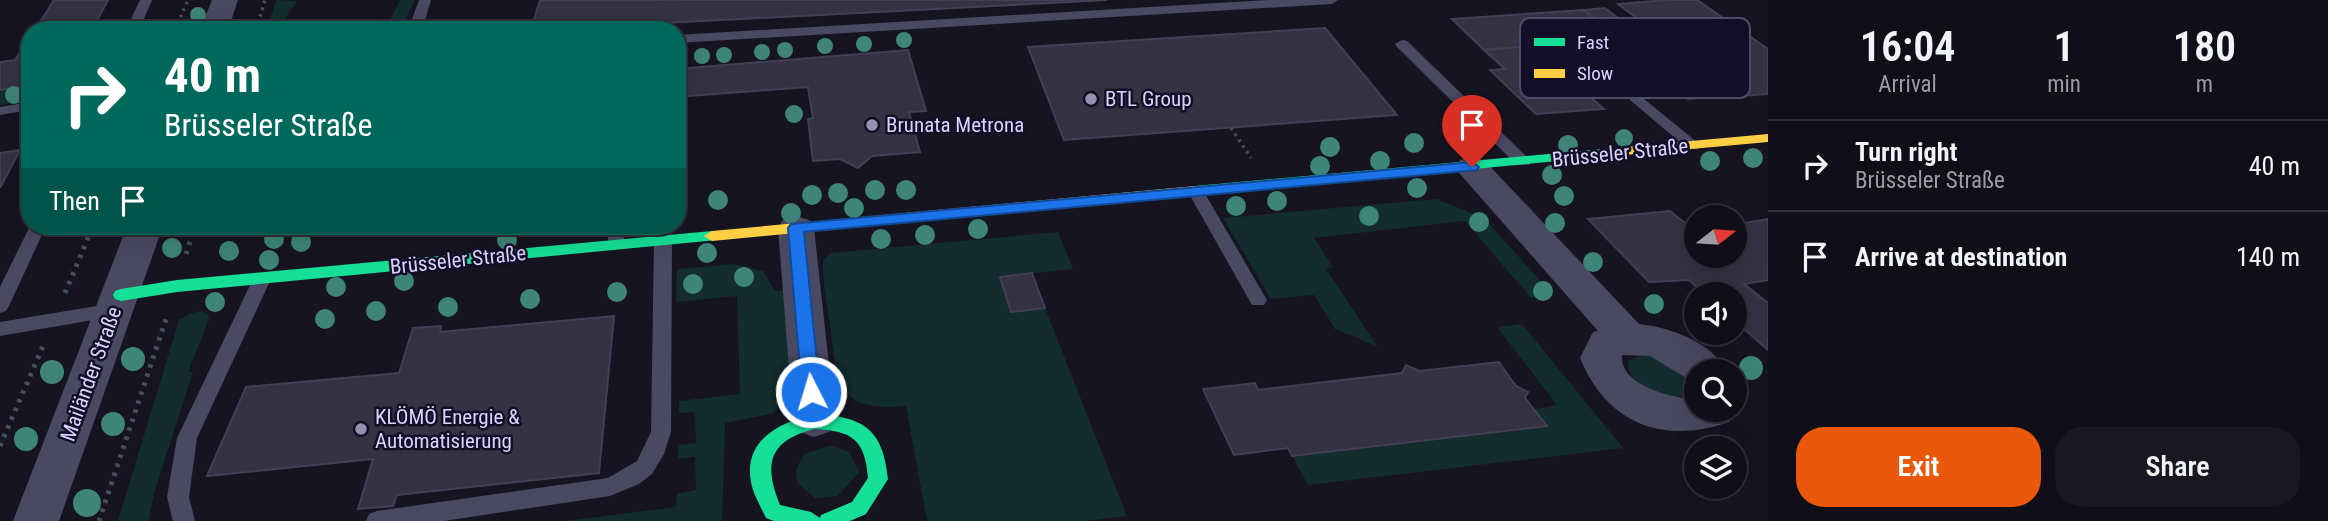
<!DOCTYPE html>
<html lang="en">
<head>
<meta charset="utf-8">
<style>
  body { margin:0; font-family:"Roboto Condensed",sans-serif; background:#191822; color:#f1f3f6; height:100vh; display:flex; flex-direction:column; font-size:26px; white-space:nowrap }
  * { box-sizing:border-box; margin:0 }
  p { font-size:23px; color:#9c9ca2 }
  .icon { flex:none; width:38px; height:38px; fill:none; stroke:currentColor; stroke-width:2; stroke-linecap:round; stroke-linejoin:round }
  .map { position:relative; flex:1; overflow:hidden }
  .side { display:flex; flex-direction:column; background:#100f19; width:560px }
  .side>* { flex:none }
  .guide { position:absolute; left:21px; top:21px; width:665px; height:214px; border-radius:28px; box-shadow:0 7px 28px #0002,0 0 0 2px #302f38; background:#00695c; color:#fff; overflow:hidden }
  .needle { width:46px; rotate:73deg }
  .controls { position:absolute; left:1684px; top:205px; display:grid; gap:14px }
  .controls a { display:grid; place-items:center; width:63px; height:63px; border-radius:50%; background:#100f19; box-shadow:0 7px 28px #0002,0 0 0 2px #302f38; font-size:35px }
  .pin { position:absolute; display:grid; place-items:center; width:60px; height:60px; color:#fff; margin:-72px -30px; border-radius:50% 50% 50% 0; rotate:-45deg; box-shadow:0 0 7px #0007 }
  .pin .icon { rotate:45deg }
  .me { position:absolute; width:77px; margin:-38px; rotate:355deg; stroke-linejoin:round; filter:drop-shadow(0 0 5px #0008) }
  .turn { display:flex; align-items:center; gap:24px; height:147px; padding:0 28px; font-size:32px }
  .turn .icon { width:91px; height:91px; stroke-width:2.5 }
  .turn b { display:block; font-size:49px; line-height:60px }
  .then { display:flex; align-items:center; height:66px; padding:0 28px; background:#0003; gap:14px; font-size:26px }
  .eta { display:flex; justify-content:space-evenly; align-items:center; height:119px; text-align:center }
  .eta b { font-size:42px; font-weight:600; line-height:49px }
  .button { display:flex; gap:14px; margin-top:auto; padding:14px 28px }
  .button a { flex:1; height:80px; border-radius:28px; background:#ea580c; color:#fff; font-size:28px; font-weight:600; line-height:80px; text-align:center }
  .button a+a { background:#191822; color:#f1f3f6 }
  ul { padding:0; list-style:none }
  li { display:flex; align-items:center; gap:21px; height:91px; padding:0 28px; border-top:2px solid #302f38 }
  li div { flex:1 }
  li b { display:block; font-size:26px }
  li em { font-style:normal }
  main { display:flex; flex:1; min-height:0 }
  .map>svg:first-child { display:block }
  .green { fill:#132c2d }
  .building { fill:#343243; stroke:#433f54; stroke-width:2 }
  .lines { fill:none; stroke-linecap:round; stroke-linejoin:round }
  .path-far1 { stroke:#44505f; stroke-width:3.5; stroke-dasharray:2.5 4.5; stroke-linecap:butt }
  .path { stroke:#44505f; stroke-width:5; stroke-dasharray:3.5 6; stroke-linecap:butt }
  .lane { fill:#4a4962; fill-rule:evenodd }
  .street { fill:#4a4962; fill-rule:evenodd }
  .fast { fill:#16e098; fill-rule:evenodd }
  .slow { fill:#ffcf43; fill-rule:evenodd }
  .tree { fill:#3e8478 }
  .route { fill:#1a73e8; stroke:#114b97; stroke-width:2 }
  .poi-dot { fill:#9591b1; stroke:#130f26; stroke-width:2.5 }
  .labels { text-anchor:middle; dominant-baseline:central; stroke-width:5; stroke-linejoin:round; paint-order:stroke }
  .poi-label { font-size:21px; fill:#d9d4ff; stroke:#130f26; text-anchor:start }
  .street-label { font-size:21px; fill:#d9d4ff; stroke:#130f26 }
  .key { fill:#130f26; stroke:#4e4a67; stroke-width:2 }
  .key-label { font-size:19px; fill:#d9d4ff }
</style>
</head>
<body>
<main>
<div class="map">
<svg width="1768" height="521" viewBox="0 0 1768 521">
  <rect width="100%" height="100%" fill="#161421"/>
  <g class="green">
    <path d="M276,0L297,1L277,30H267Z"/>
    <path d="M400,0H415L400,30H385Z"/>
    <path d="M30,86V101L0,105V90Z"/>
    <path d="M1436,199L1484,218L1554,296L1531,298L1465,221L1314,238L1333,267L1326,269L1377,346L1335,329L1314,295L1271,299L1223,218Z"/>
    <path d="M1058,232L1073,269L1000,277L1011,312L1045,308L1127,516L1084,521H927L906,406C836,413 837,382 830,325C827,304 822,282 823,261L830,253Z"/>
    <path d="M734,264L763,271L775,291L787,290L792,397L771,414L725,423L722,521H566L676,507L677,494L696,490L695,457L678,459V445L696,443L695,412L679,413V401L740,394L737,296L676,302L677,269Z"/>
    <path d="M202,311L208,314L209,319L188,372H193L154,493L149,521H118L179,320L192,313Z"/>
    <path d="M1522,324L1623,448L1308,485L1292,456L1547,426L1534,409L1557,405L1497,327Z"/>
    <path d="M1648,353C1663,361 1698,371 1694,392C1672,405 1627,390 1628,361Z"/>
    <path d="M832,445L849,452L859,472L838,496L815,498L797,483L796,470L804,454Z"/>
  </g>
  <g class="building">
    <path d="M54,0H108L92,30H35Z"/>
    <path d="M540,0H1107L531,30Z"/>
    <path d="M1666,0H1697L1768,49V94L1742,96L1618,4Z"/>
    <path d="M1605,8L1642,37L1620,38L1584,10Z"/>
    <path d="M1583,10L1621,39L1484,50L1452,19Z"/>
    <path d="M1325,28L1397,115L1064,140L1028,47Z"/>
    <path d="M30,37V86L0,90V62L15,60Z"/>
    <path d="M1532,46L1604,109L1536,114L1490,70L1505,69L1484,50Z"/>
    <path d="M908,50L926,111L909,112L920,152L872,156L858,168L840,159L813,161L808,119L813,118L808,87L677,97V69Z"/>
    <path d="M1676,71L1710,97L1688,99L1655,73Z"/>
    <path d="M20,150L0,188V153Z"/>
    <path d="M1670,211L1696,232V256H1734V225L1768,219V280L1744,284L1768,303V350L1734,320V294H1704L1689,280L1649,282L1588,219Z"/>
    <path d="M1032,273L1045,308L1011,312L1000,277Z"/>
    <path d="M614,316L599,473L397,495L393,506L358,509L373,459L207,476L246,387L399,373L413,328L441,326L440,332Z"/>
    <path d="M1499,362L1516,386L1528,392L1525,398L1547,426L1292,456L1288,448L1234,455L1203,389L1255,383L1258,390L1402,373L1406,365L1419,371Z"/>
  </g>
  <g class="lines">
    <g class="path-far1">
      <path d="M175,30L188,0"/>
      <path d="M256,30L265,0"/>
      <path d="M1231,128L1251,158"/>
    </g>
    <g class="path">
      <path d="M186,254L195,226"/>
      <path d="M65,293L93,226"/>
      <path d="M0,446L43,346"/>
      <path d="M99,521L166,319"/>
    </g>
    <g class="lane">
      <path d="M140,0H152L139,30H126Z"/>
      <path d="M419,0H431L422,30H408Z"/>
      <path d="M1268,0H1338L1332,4L677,43V35Z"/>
      <path d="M1402,40L1407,41L1529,159L1531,162L1529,165H1517L1397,47L1395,44Z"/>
      <path d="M1589,54L1698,143L1701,146L1698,149H1688L1584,61V55Z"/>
      <path d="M30,102V110L0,115V107Z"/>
      <path d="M1196,187L1204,192L1264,295L1267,300L1264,305H1252L1188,192Z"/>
      <path d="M30,226H46L9,306L6,311L0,313V287Z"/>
      <path d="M610,226H626L622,249H610L607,245Z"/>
      <path d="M663,234L672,240L671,432L664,454L652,474L639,484L610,496L444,521H366L369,514L377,511L608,478L637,461L651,432L654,240Z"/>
      <path d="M262,273L271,279L197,438L189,497L195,521H173L167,497L177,438L253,279Z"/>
      <path d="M115,303L122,305L124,310L122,315L0,336V322Z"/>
    </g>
    <g class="street">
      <path d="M212,0H238L228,30H200Z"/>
      <path d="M1472,157L1484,160L1639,324C1670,327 1711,342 1727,371H1696V384L1650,356L1622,355C1618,384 1673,400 1696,398V410L1734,408L1729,422C1663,445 1607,424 1580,358L1593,332L1598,331L1460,174L1455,167L1460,160Z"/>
      <path d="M796,216L809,220L814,228L835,420L829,432L814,437L799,432L793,420L778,228L783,220Z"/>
      <path d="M127,226H163L59,521H13Z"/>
    </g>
    <g class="fast">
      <path d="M1603,149L1608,150L1610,153L1608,156L1195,196L1188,191L1195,186Z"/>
      <path d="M712,231L717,232L720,236L717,240L177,292L121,301L115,299L113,295L115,291L121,289L177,280Z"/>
      <path d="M815,414C864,417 883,429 888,479L866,514L850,521H774L766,518C761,507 753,494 751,482C743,439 781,422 815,414ZM815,429C852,431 865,439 868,478L852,502L821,515L820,518L811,512L780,505C763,464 769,440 815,429Z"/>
    </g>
    <g class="slow">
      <path d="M1768,134V142L1603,157L1596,153L1603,149Z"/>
      <path d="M1195,186L1202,191L1200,194L712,241L704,236L712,231Z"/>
    </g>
  </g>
  <g class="tree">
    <circle cx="198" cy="15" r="8"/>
    <circle cx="904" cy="40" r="8"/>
    <circle cx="864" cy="44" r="8"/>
    <circle cx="825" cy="46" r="8"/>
    <circle cx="785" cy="50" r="8"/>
    <circle cx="762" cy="52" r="8"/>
    <circle cx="724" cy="55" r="8"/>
    <circle cx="702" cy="56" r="8"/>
    <circle cx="14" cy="95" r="9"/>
    <circle cx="794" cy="114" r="9"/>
    <circle cx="1624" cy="138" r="9"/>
    <circle cx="1414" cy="143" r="10"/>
    <circle cx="1568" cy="145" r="10"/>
    <circle cx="1330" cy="147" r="10"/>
    <circle cx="1753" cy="158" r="10"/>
    <circle cx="1380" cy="161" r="10"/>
    <circle cx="1710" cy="161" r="10"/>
    <circle cx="1320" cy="166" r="10"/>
    <circle cx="1552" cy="175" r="10"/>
    <circle cx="1417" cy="188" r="10"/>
    <circle cx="875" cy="190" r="10"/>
    <circle cx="906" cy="190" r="10"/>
    <circle cx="838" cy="193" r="10"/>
    <circle cx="812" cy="195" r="10"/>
    <circle cx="1564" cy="196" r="10"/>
    <circle cx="718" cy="200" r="10"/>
    <circle cx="1277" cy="201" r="10"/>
    <circle cx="1236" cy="206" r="10"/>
    <circle cx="854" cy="208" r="10"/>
    <circle cx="791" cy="213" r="10"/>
    <circle cx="1369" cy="216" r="10"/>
    <circle cx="1479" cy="222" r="10"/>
    <circle cx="1555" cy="223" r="10"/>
    <circle cx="978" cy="229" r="10"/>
    <circle cx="925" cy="235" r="10"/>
    <circle cx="274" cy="239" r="10"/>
    <circle cx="881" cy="239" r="10"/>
    <circle cx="507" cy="240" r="10"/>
    <circle cx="301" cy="242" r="10"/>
    <circle cx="172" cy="248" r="10"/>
    <circle cx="229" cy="251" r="10"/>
    <circle cx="707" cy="253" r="10"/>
    <circle cx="269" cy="260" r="10"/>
    <circle cx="1593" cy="262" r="10"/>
    <circle cx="744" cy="277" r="10"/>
    <circle cx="404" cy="281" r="10"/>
    <circle cx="693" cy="284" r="10"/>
    <circle cx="336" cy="287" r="10"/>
    <circle cx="1543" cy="291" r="10"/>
    <circle cx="617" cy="292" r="10"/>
    <circle cx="530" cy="299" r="10"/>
    <circle cx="215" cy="302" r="10"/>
    <circle cx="1654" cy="304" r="10"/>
    <circle cx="448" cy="307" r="10"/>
    <circle cx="376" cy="311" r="10"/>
    <circle cx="325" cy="319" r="10"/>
    <circle cx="133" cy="359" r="12"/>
    <circle cx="1751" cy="368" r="12"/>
    <circle cx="52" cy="372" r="12"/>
    <circle cx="113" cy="424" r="12"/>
    <circle cx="26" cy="439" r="12"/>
    <circle cx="87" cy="503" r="14"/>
  </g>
  <path class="route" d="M1472,162L1479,167L1477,170L804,232L820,392L811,400L802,392L788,228L791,224Z"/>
  <g class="poi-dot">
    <circle cx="1091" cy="99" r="7"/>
    <circle cx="872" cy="125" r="7"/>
    <circle cx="361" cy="429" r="7"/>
  </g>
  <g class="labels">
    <g class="poi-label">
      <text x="1105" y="99">BTL Group</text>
      <text x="886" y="125">Brunata Metrona</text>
      <text x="375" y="417">KLÖMÖ Energie &amp;<tspan x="375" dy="24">Automatisierung</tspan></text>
    </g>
    <g class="street-label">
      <text transform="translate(1620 153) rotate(-6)">Brüsseler Straße</text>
      <text transform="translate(458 260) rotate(-6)">Brüsseler Straße</text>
      <text transform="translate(91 374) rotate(-70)">Mailänder Straße</text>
    </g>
  </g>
  <rect x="1520" y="18" width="230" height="80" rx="10" class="key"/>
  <rect x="1534" y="38" width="31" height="8" fill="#16e098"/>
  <rect x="1534" y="69" width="31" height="9" fill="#ffcf43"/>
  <g class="key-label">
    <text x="1577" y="49">Fast</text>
    <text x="1577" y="80">Slow</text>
  </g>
</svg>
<div class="controls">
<a><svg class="needle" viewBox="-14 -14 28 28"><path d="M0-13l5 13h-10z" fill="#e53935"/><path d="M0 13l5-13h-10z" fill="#9c9ca2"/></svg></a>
<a><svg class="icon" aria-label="sound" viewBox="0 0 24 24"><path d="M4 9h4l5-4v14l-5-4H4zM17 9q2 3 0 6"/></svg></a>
<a><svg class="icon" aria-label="search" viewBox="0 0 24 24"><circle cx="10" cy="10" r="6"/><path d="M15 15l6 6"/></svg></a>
<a><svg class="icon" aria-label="layers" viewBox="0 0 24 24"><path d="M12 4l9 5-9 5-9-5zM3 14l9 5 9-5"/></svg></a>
</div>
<div class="pin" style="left:1472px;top:167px;background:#d93025"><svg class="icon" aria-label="arrive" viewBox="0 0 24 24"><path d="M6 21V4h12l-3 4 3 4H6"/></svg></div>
<svg class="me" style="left:811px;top:392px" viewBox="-20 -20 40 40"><circle r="17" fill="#1a73e8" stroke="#fff" stroke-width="3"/><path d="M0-11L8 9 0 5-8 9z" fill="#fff"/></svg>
<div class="guide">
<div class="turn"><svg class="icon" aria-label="right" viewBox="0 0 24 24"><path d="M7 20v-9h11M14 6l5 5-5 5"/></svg><div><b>40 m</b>Brüsseler Straße</div></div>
<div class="then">Then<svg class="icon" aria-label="arrive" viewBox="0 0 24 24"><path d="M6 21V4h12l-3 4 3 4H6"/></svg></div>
</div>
</div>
<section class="side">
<div class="eta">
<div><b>16:04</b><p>Arrival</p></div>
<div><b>1</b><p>min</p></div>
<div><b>180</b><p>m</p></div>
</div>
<ul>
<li><svg class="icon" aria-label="right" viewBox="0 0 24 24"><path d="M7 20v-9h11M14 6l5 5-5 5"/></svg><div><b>Turn right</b><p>Brüsseler Straße</p></div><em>40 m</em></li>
<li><svg class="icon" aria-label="arrive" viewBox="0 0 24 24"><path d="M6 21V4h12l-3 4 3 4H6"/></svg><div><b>Arrive at destination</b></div><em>140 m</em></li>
</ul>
<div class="button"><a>Exit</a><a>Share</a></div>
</section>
</main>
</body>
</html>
